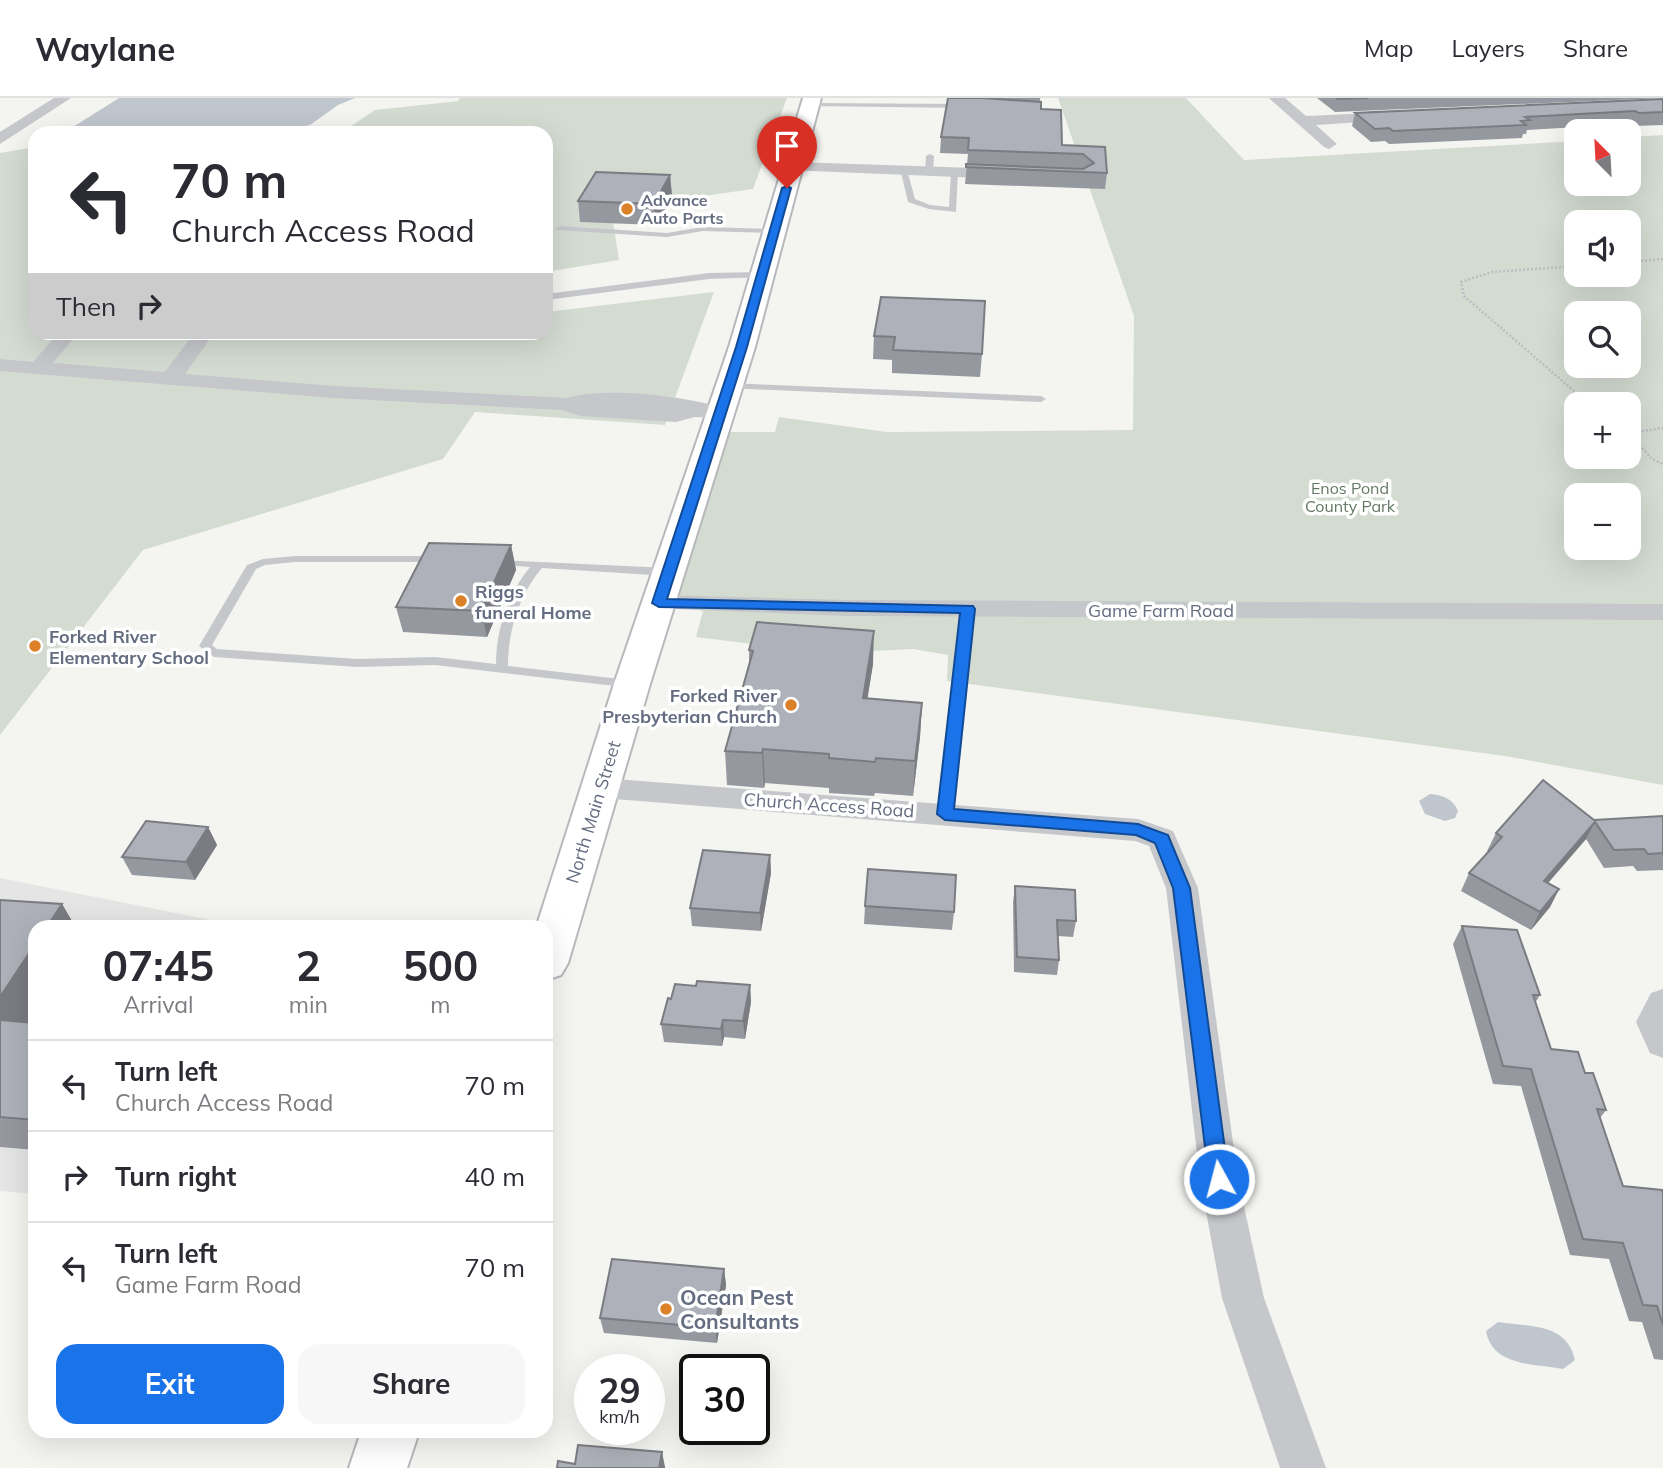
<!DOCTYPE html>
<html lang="en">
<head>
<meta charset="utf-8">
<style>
  body { margin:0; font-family:Mulish,sans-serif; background:#f7f7f7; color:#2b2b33; height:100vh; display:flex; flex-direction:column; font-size:26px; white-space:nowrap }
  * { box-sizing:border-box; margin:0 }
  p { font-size:23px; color:#7c7c81 }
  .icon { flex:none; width:38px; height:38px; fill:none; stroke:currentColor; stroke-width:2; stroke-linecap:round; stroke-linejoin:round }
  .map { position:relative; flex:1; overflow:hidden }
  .side { position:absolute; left:28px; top:822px; width:525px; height:518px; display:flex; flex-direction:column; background:#fff; border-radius:21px; box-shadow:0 7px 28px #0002 }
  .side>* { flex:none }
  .hud { position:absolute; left:28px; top:28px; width:525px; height:214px; border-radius:21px; box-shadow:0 7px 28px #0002; background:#fff; color:#2b2b33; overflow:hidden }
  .needle { width:46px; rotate:336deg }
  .fabs { position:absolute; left:1564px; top:21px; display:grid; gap:14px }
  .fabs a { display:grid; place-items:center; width:77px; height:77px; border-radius:14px; background:#fff; box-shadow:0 7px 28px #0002; font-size:35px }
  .speed { position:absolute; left:574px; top:1256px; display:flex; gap:14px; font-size:35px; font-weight:700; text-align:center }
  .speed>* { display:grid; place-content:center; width:91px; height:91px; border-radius:50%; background:#fff; box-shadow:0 7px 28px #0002; line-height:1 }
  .speed small { font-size:18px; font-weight:400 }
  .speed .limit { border:4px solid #111; border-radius:10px; background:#fff; color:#111 }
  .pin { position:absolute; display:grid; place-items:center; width:60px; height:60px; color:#fff; margin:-72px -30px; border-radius:50% 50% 50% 0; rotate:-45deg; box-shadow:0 0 7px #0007 }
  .pin .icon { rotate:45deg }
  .me { position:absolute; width:77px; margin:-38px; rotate:353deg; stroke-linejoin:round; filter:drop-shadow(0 0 5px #0008) }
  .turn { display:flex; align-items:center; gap:24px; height:147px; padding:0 28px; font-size:32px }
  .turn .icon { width:91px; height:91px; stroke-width:2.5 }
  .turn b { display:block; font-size:49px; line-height:60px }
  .then { display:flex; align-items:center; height:66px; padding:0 28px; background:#0003; gap:14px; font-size:26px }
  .eta { display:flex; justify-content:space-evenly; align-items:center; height:119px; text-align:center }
  .eta b { font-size:42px; font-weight:700; line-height:49px }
  .primary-button { display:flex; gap:14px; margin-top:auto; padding:14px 28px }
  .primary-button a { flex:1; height:80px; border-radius:21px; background:#1a73e8; color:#fff; font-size:28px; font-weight:700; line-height:80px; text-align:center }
  .primary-button a+a { background:#f7f7f7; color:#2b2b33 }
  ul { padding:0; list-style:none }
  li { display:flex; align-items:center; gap:21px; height:91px; padding:0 28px; border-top:2px solid #e1e1e2 }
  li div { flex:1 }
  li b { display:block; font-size:26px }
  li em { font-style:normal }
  header { display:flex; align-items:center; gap:42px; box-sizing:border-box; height:98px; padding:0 35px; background:#fff; border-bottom:2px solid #e1e1e2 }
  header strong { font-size:33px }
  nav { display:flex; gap:38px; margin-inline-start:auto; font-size:24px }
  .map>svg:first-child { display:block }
  .built { fill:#e5e5e5 }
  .green { fill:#d4dcd2; fill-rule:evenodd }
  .water { fill:#c0c6cd }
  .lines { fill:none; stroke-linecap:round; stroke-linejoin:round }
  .highway-casing { stroke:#b7b8bc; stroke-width:4 }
  .path { stroke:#bcbdc0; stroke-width:2.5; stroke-dasharray:2 2; stroke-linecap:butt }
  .lane { fill:#c5c7cb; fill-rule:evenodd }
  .street { fill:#c5c7cb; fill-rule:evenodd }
  .highway { fill:#fff; fill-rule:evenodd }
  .wall { fill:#96989f }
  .shaded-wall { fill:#7a7c82 }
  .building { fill:#aeb1b9; stroke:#7a7c82; stroke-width:2 }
  .route { fill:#1a73e8; stroke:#114b97; stroke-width:2 }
  .poi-dot { fill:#dd8129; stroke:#fff; stroke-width:2.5 }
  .labels { text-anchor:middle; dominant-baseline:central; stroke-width:7; stroke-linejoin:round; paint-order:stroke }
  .far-poi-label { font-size:16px; font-weight:bold; fill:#656d81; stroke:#fff; text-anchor:start }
  .far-park-label { font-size:16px; fill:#637964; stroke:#fff }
  .poi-label { font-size:18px; font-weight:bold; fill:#656d81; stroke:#fff; text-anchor:start }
  .street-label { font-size:18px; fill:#656d81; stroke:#fff }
  .near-poi-label { font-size:21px; font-weight:bold; fill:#656d81; stroke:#fff; text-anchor:start }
</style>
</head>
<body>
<header>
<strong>Waylane</strong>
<nav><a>Map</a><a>Layers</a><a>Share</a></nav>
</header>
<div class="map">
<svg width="1663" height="1370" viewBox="0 0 1663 1370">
  <rect width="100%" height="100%" fill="#f4f5f1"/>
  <path class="built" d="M0,780L246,829L35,830V1096L0,1093Z"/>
  <g class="green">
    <path d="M460,0H787L753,91L611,111L619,162L546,174V35H341L375,12L458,3Z"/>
    <path d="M1058,0H1186L1244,62L1577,43V86H1629V39L1663,37V687L1505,658L947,583L948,557L913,551L854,554L785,550L696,539L703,513L659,505L713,334H775L779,319L887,334L1133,332L1134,218ZM1577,124H1629V177H1577ZM1577,215H1629V268H1577ZM1577,306H1629V359H1577ZM1577,397H1629V450H1577Z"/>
    <path d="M35,49V234H546V214L714,194L665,327L475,314L443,361L143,452L0,637V55Z"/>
  </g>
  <g class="water">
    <path d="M119,0H355L338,7L310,27L282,35H75L73,29Z"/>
    <path d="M1430,696C1443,697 1453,701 1458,713L1455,720L1445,723L1425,716L1419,703Z"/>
    <path d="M1498,1224C1530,1229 1567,1225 1575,1262L1563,1271C1534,1266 1492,1268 1486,1233Z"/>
  </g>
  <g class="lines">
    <defs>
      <g id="highway">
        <path d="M803,0H821L755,249L650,586L568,865L561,877L546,882V830H536L614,586L729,249Z"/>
        <path d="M361,1334H419L407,1370H349Z"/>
      </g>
    </defs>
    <use href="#highway" class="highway-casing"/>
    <g class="path">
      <path d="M1629,164L1663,161"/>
      <path d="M1577,168L1492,174L1461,184L1464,198L1589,306"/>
      <path d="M1629,335L1652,361L1663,366"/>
      <path d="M1630,335L1663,330"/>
    </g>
    <g class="lane">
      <path d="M808,5L966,6L969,8L966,10L810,8Z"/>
      <path d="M930,56L934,58L933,73L929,75L925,73L926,58Z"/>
      <path d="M900,70L907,72L915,101L930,107L949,109L951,74L958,72L956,114L929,111L908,104Z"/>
      <path d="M560,128L667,135L703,129L775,131L779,133L775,135L703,133L667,139L557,132L556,130Z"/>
      <path d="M762,174L765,175V179L709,181L546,202V196L709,175Z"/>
      <path d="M729,285L1041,298L1046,301L1041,304L726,290L724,288Z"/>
      <path d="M295,458H440L446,461L440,464H295L265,467L256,471L212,547L217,551L357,561L435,559L496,566C496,532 508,495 530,469L499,467L495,466V462L668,470L674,474L668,478L542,470C519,497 508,533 508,568L637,583L638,586L637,589L632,590L435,567L357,569L214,559L199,548L247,467L263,461Z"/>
      <path d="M968,507L974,511L952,716L945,721L938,716L962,511Z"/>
    </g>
    <g class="street">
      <path d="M54,0H71L0,46V34Z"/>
      <path d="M1269,0H1285L1306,18L1393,14L1400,18L1393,22L1316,27L1337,46L1329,51L1324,49Z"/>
      <path d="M793,64L1006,71L1014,76L1006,81L787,72L785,69L787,66Z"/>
      <path d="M59,234H79L53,265L165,274L195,234H215L185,276L334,288L566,300C612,288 682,299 727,310L730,315L727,320L695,319L676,324L580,318L562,312L334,300L0,273V261L33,264Z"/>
      <path d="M659,497L848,502L1663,506V522L848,518L650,510L646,505L650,500Z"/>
      <path d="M602,680L1138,721L1173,733L1198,790L1238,1081L1264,1200L1326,1370H1280L1222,1200L1200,1081L1166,790L1149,748L1135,743L602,700L591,697L587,690L591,683Z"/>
      <path d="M1663,891V960L1650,955L1636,924L1651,895Z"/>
    </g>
    <use href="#highway" class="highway"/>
  </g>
  <g class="wall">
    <path d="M948,0H1040L1041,11L1062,47L1105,49L1107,75L1105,91L965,86L968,56L940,55L941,39Z"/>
    <path d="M1317,0H1663L1335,14Z"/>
    <path d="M1663,1V27L1634,28L1630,26L1527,32L1526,36H1523L1522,40L1389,46L1385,43L1371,44L1352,28L1355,15Z"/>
    <path d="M670,77L672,98L656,127L580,124L578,103Z"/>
    <path d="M881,199L982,256L980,279L892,275V262L873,261L874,238Z"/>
    <path d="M511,447L516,472L487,539L403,534L396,509Z"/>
    <path d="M749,552L873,566L867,601L922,605L920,639L913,698L875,695L874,698L829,695V690L765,685L764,690L727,687L725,653L749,565Z"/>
    <path d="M1663,718V772L1637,773L1633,768L1604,770L1586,741L1548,785L1559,791L1550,809L1531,832L1461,793L1469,775L1489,754L1487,753L1496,735L1594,722Z"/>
    <path d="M208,729L217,747L195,782L132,777L122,759Z"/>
    <path d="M770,757L771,775L761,833L692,828L690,810Z"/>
    <path d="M1015,788L1076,823L1073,839L1058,838L1059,862L1057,877L1014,874L1013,804Z"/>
    <path d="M0,802L62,806L76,830H35V915L29,924L35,925V1052L0,1049Z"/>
    <path d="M865,808L954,814L952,832L864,826Z"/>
    <path d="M1462,828L1540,897L1535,905L1551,951L1585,975L1606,1012L1600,1020L1623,1088L1663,1096V1262L1654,1261L1642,1224L1629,1223L1609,1161L1570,1157L1521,988L1493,986L1453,846Z"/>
    <path d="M750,887L751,904L745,941L724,939L722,948L664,944L661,926L671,901L696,888Z"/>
    <path d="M724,1171L726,1187L717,1245L604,1235L600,1220Z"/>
  </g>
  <g class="shaded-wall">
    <path d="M670,77L672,98L656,127L654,106Z"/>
    <path d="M511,447L516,472L487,539L481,513Z"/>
    <path d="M874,533L873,566L862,635L863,600Z"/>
    <path d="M922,605L920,639L913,698L915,663Z"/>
    <path d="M763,651L765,685L764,690L762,655Z"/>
    <path d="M1595,724L1586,741L1535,800L1544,783Z"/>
    <path d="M208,729L217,747L195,782L186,764Z"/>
    <path d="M770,757L771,775L761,833L760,815Z"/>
    <path d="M1559,791L1550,809L1531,832L1540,814Z"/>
    <path d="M62,806L76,830H46Z"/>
    <path d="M35,846V915L10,954L0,941V899Z"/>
    <path d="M750,887L751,904L745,941L743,923Z"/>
    <path d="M723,922L724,939L722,948L721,931Z"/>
    <path d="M724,1171L726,1187L717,1245L715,1230Z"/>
    <path d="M662,1354L665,1369V1370H659Z"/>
  </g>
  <g class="building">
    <path d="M948,0H982L1041,4V11L1061,12L1062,47L1105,49L1107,75L966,69V66L1083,71L1094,65L1083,56L968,52L969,40L941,39Z"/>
    <path d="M1336,0H1368L1338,1Z"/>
    <path d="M1663,1V14L1639,15L1635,13L1525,19L1530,22L1521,23L1526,27L1393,33L1389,30L1375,31L1355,15Z"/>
    <path d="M596,74L670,77L654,106L578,103Z"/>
    <path d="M881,199L985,203L982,256L893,252L895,239L874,238Z"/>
    <path d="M429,445L511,447L481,513L396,509Z"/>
    <path d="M757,524L874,533L863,600L922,605L915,663L876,660L875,664L829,660V656L763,651L762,655L725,653L753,553L749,552Z"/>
    <path d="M1543,682L1594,722L1663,718V755L1648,756L1644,751L1614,752L1595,724L1544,783L1559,791L1540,814L1469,775L1502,739L1496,735Z"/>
    <path d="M146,723L208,729L186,764L122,759Z"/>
    <path d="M703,752L770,757L760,815L690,810Z"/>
    <path d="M868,771L956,777L954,814L865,808Z"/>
    <path d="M1015,788L1075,792L1076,823L1057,822L1059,862L1017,859Z"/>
    <path d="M0,802L62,806L46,830H35V846L0,899Z"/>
    <path d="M1462,828L1517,832L1540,897H1533L1551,951L1578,954L1585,975H1593L1606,1012L1597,1011L1623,1088L1662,1092L1663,1096V1227L1657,1208L1643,1207L1623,1145L1583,1141L1531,971L1503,968Z"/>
    <path d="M697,883L750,887L743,923L723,922L721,931L661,926L668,900L671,901L675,886L696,888Z"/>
    <path d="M0,922L35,925V1022L0,1019Z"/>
    <path d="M612,1161L724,1171L715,1230L600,1220Z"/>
    <path d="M578,1347L662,1354L659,1370H557L558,1363L575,1366Z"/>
  </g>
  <path class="route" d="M787,88L791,90L747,249L667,501L973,508L975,511L954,711L1138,726L1168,737L1190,790L1229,1081L1226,1088L1219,1090L1212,1088L1209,1081L1173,790L1155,745L1136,737L945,722L937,716L960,515L659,509L652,505L736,249L782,90Z"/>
  <g class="poi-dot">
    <circle cx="627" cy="111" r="7"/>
    <circle cx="461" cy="503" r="7"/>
    <circle cx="35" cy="548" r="7"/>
    <circle cx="791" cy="607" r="7"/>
    <circle cx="666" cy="1211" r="7"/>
  </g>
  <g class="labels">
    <g class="far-poi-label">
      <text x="641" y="102">Advance<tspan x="641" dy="18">Auto Parts</tspan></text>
    </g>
    <g class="far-park-label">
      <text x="1350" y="390">Enos Pond<tspan x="1350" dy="18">County Park</tspan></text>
    </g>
    <g class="poi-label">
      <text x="475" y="493">Riggs<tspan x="475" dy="21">funeral Home</tspan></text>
      <text x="49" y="538">Forked River<tspan x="49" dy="21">Elementary School</tspan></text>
      <text x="777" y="597" text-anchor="end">Forked River<tspan x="777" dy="21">Presbyterian Church</tspan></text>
    </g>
    <g class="street-label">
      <text x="1161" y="512">Game Farm Road</text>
      <text transform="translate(829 707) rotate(4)">Church Access Road</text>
      <text transform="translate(593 714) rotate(-73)">North Main Street</text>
    </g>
    <g class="near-poi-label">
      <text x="680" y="1199">Ocean Pest<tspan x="680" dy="24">Consultants</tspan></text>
    </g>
  </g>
</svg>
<div class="fabs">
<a><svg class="needle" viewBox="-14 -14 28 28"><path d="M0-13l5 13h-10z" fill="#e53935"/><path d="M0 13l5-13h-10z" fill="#7c7c81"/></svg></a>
<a><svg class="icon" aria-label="sound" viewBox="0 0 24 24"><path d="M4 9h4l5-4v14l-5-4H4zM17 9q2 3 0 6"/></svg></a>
<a><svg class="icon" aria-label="search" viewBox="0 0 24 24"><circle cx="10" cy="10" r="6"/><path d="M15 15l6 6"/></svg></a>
<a>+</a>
<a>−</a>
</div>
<div class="speed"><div>29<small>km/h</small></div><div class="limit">30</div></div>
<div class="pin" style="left:787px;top:90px;background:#d93025"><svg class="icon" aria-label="arrive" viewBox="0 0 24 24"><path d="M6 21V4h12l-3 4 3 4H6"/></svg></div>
<svg class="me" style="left:1219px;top:1081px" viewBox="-20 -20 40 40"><circle r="17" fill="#1a73e8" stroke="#fff" stroke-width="3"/><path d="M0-11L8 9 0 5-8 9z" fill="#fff"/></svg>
<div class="hud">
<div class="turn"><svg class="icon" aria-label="left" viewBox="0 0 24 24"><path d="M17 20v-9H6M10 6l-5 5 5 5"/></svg><div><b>70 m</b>Church Access Road</div></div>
<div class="then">Then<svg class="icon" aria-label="right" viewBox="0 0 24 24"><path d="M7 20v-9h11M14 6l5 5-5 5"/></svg></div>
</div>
<section class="side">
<div class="eta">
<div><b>07:45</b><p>Arrival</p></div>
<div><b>2</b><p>min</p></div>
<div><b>500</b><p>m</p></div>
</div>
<ul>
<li><svg class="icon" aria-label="left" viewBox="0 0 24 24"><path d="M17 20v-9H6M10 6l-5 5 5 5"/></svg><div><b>Turn left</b><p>Church Access Road</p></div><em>70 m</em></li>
<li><svg class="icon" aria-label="right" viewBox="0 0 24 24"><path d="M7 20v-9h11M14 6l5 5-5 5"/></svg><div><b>Turn right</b></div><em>40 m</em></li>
<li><svg class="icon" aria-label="left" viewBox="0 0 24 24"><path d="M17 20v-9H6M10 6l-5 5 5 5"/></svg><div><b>Turn left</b><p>Game Farm Road</p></div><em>70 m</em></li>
</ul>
<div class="primary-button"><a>Exit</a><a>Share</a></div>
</section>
</div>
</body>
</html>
